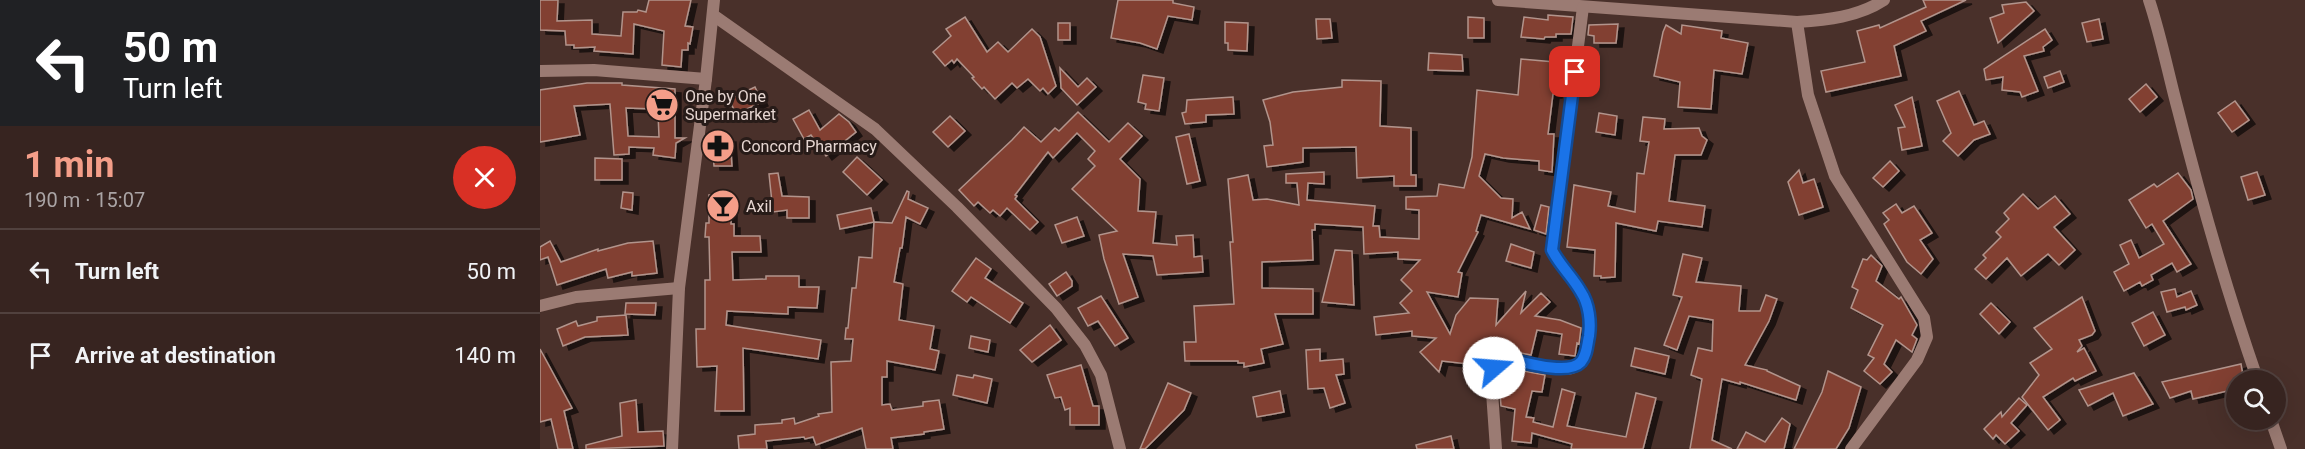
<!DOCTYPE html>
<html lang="en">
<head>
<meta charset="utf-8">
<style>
  body { margin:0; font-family:Roboto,sans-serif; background:#3e2c29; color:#f1f3f6; height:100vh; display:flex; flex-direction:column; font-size:22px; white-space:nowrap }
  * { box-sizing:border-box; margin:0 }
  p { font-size:20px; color:#aaa4a5 }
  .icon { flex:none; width:33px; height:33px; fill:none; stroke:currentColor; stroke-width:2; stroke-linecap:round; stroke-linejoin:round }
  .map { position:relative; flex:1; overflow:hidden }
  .details { display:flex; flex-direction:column; background:#372420; width:540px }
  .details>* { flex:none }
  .hud { background:#202124; color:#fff; overflow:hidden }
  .buttons { position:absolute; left:1686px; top:370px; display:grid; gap:12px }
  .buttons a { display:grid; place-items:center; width:60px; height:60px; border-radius:50%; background:#372420; box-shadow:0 6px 24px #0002,0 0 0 2px #51413e; font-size:30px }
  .pin { position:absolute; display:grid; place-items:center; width:51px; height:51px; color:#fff; margin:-26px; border-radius:12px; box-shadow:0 3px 9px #0006 }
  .me { position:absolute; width:66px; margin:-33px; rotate:72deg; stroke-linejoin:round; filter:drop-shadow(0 0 4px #0008) }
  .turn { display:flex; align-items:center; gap:21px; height:126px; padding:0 24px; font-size:27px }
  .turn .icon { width:78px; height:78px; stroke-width:2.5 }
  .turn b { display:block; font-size:42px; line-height:51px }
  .round { display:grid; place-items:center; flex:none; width:63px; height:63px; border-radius:32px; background:#3e2c29 }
  .headline { display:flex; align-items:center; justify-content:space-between; height:102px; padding:0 24px }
  h1 { font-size:36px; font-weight:700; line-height:45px; color:#f49e89 }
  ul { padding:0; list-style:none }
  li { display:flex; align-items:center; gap:18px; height:84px; padding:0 24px; border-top:2px solid #51413e }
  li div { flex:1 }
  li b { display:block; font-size:22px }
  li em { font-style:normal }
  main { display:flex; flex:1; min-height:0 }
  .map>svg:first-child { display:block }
  .building { fill:#824132; stroke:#b2948c; stroke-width:1.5; fill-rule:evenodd; filter:url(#shadow) }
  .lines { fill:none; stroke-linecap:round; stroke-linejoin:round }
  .minor { stroke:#9b7b73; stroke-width:12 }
  .tertiary { stroke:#9b7b73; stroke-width:12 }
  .route-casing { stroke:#114b97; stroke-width:15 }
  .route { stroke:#1a73e8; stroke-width:10 }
  .labels { text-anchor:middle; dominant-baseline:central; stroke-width:6; stroke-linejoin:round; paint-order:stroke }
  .poi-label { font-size:16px; fill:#e6d6d1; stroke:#271b18; text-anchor:start }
</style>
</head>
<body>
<main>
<section class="details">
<div class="hud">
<div class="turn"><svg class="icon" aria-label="left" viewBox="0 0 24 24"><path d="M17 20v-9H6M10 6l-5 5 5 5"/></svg><div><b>50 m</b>Turn left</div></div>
</div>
<div class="headline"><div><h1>1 min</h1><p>190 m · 15:07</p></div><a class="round" style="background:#d93025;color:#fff"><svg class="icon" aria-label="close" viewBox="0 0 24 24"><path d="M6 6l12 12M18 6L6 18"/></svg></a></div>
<ul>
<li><svg class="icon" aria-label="left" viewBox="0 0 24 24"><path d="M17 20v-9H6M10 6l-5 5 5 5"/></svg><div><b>Turn left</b></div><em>50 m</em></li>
<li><svg class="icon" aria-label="arrive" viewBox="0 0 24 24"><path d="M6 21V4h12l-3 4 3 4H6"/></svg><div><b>Arrive at destination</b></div><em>140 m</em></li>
</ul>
</section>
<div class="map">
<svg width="1765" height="449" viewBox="0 0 1765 449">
  <defs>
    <filter id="shadow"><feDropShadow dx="6" dy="4" stdDeviation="0" flood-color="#0009"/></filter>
  </defs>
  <rect width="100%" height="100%" fill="#49302a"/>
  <g class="building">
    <path d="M0,0H18L17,21L52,20V34L81,36L83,12H97L98,10L106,12L109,0H151L145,26L153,27L150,44L148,43V50H142L141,67L122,65L124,31L94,24L93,54L54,51L55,47L34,48V45H26L25,31L0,30Z"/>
    <path d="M578,0H633V3L654,7L652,20L628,16L617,49L600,43L571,38Z"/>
    <path d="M1383,0H1426L1381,21L1386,31L1354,46L1361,76L1286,92L1281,71L1325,62L1317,31L1339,25L1340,28L1386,7Z"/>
    <path d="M1486,2L1494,11L1458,43L1450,18L1464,13L1462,5Z"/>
    <path d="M1008,15L1033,17L1031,34H1016V37H1005L1004,39L981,37L984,17L1008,20Z"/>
    <path d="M425,17L447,52L458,42L468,52L492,29L500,37L516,86L508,94L503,88L500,91L488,79L477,88L472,83L455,99L444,87L442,89L432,78L434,77L417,59L414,63L412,60L405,66L393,52L411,36L406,29Z"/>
    <path d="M928,17L944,18V38H928Z"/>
    <path d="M776,19H790L792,38L777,39Z"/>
    <path d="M1559,19L1563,39L1547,42L1542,23Z"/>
    <path d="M685,22L708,23L707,51L688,50V43H685Z"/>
    <rect x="518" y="23" width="12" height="17"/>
    <path d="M1078,24L1076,43H1054V36L1048,35L1049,25Z"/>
    <path d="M1126,25L1141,34L1142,25L1182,31L1181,38L1208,43L1202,74L1174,70L1171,109L1138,107L1140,82L1114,76L1123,32Z"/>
    <path d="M1505,29L1512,40L1503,47L1504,51L1484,56L1498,91L1482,97L1480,92L1462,90L1463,77L1446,80L1444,69Z"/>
    <path d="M889,53L922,55L923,71L888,70Z"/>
    <path d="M981,59L1015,62L1014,72L1018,73L1016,94H1013L1008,134H1014L1012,172L999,170V161L963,158L945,154L939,176L961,198L973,199L972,218L982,212L990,229L941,215L936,231L938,232L918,272L922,273L918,297L887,292L910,334L916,315L930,298L958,299L956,325L986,291L981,313L1001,293L1010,302L995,316L1020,320L1041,328L1039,344L1037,343L1035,356L1019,354L1022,334L997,330L991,355L966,350L954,352L939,347L937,365L902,361L899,372L880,352L896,338L872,336V331L836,335L834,317L869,313L860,303L872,291L861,280L880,260L858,259V252L824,254L823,227L775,224V230H772L773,260L722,262V288L773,289V314H735L743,344L721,349L724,363L704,367V363H698V361H645L644,342H656L654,306L694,304L690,242H693L688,179L708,175L713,200L727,199L759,205L757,183H746V174L784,172V184L768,183L767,200L835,206L833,226H839L840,237L879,239V210L866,209V197L897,196L899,184L924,188L932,157L937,90L978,95Z"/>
    <path d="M520,68L538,87L547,78L556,87L537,105L521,88Z"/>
    <path d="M1520,71L1524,82L1508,88L1504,77Z"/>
    <path d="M603,75L624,78L619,111L605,109L606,104L598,102Z"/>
    <path d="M802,80L841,81L840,126L871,128V175H876V186H854V176L817,178L816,147L763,148V162L727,167L724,146L733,145L730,122L723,100L753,92L802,87Z"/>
    <path d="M47,83H82V85L135,89V138H145L136,143L135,158L113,155L114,148L89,147V154L74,155L70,104L34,106L40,135L0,142V90ZM86,108L115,109V113H118L119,137L88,136Z"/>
    <path d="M1606,84L1617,97L1600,112L1589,99Z"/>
    <path d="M215,87L222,102L196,114L189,99Z"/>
    <path d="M1419,91L1434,125L1444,121L1450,134L1434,140L1418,156L1403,141L1411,133L1397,101Z"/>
    <path d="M693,97L694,114L666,115V122L645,124L642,113L646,112L647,100Z"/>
    <path d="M1372,97L1382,146L1362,150L1358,128L1365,127L1355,105Z"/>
    <path d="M1695,101L1709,120L1692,132L1678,113Z"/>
    <path d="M269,110L280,130L299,114L309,122L316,132L286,156L271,135L264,139L253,119Z"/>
    <path d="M538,112L569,142L588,123L602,136L580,159L600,179L598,211L616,212L613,243L637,245L636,236L653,235L654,257L662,256L663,272L617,275L613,256L583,254L598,297L579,304L564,259L559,235L577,231L532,189L555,166L548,159L555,151L537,133L513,158L508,152L475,195L477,196L475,199L498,222L490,230L467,208L460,216L453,210L450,213L438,202L434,206L419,190L472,140L484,127L501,142L515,128L519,131Z"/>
    <path d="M1059,113L1077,116L1075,135L1056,132Z"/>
    <path d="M410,116L425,131L408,147L393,132Z"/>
    <path d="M1103,117L1125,119L1124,129L1159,128L1162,136L1167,140L1161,155H1135L1129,201L1165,206L1162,227L1118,221L1116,231L1076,223L1075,277L1061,278V276H1054L1055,250L1027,247L1034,185L1071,192L1068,206L1095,212L1097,173L1104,174L1109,142L1100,141Z"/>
    <path d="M649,134L660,181L647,184L636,137Z"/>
    <path d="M190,138L192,166H174L172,139Z"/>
    <path d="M317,157L342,180L327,195L303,172Z"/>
    <path d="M55,158L82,159V180H55Z"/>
    <path d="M1350,161L1359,171L1343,187L1333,178Z"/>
    <path d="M1259,170L1263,183L1274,179L1283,207L1259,215L1248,182Z"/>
    <path d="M1717,172L1725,195L1708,200L1701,177Z"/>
    <path d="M238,173L242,196L269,197V218H247V210L233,212L229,174Z"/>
    <path d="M1638,173L1651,190L1653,199L1623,221L1651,264L1637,272L1632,263L1611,275L1613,280L1602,286L1600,282L1584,291L1574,272L1589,264L1580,245L1591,240L1599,258L1624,244L1612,224L1606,228L1589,200L1614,184L1617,187Z"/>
    <path d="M367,191L369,192L368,199L388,208L380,224L366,217L362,248H360L354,282L363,284L359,320L394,326L390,349L399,351L395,370L347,361V377H342V405L350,404L352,410L383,406V402L399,400L404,429L384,432V434L351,438L353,449H326L322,428L276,445L273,437L265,439L264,437L226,441L227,449H199L198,436L215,434V425L242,423V420L254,418L255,424L279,416L278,414L292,412L291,362L311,361L313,339H305L306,328H308L312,288H316L319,257L332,258L334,222L352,223Z"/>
    <path d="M83,192L93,193L92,210L81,208Z"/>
    <path d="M1483,194L1498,209L1515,196L1530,214L1514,227L1535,250L1519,265L1508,254L1481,276L1467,258L1446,279L1435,269L1446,258L1443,255L1461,237L1456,232L1469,219L1464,213Z"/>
    <path d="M169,195H191V224H194V236H220L221,252H192L193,280L226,279V276H259V287H279L277,308L248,307V314L187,311L186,325L281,340L278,359L203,348L204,411H175L177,366L157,367L156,329H165V280H170L169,237H165L166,223H169Z"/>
    <path d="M1356,204L1362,213L1374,206L1392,233L1380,240L1393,259L1381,274L1367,262L1344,224L1349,220L1343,213Z"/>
    <path d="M1001,205L1009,207L1006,234L994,230Z"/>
    <path d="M331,208L334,222L300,229L297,215Z"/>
    <path d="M537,217L544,236L522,243L515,225Z"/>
    <path d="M10,241L21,262L58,249V251L88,243L113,241L117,273L92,276V272L68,278L66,269L17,285L8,257L0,260V247Z"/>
    <path d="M971,244L994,252L991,268L966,261Z"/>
    <path d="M795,250L812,251L814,305L782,302Z"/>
    <path d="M1143,254L1162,258L1156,282L1201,286L1199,311H1220L1226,295L1237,299L1229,321L1205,365L1227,370V371L1260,386L1256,400L1200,382V384L1182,379L1172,440L1192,449H1150L1162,379L1151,375L1158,348L1172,351L1173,320L1149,316L1137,350L1124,345L1142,297L1133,295Z"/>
    <path d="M1331,255L1342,266L1336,281L1359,299L1361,297L1377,325L1372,335L1377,339L1372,352L1356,340L1344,364L1352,372L1340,384L1324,371L1334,358L1328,355L1343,325L1311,308L1318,290L1312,287L1323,259L1327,260Z"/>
    <path d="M436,258L451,269L445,278L483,303L470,323L431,297L427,302L412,291Z"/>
    <path d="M526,272L532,281V286L517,296L509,284Z"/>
    <path d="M1635,289L1637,297L1651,291L1657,305L1646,310L1645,307L1627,312L1621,292Z"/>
    <path d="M561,296L588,338L575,346L558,321L548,326L538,308Z"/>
    <path d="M1542,297L1555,331L1552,335L1539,340L1542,346L1537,352L1544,348L1556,371L1535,381L1533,378L1503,397L1520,420L1508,430L1482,397L1499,375L1490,363L1512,349L1494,328Z"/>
    <path d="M86,303H116L115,315L85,314Z"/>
    <path d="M1451,303L1470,322L1459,334L1440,314Z"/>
    <path d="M1613,312L1625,335L1604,346L1592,323Z"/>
    <path d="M86,315L88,335L45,337L23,346L17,329L36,321L38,326L57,321V317Z"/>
    <path d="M510,325L521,340L492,362L480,350Z"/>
    <path d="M431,336L450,340L448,352L429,348Z"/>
    <path d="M1095,348L1129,356L1125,374L1091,366Z"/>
    <path d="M0,349L32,408L24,411L33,449H18L11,419L0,422Z"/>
    <path d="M780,349V361L803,359L804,374L796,375L805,403L790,408L784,388L768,389L766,350Z"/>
    <path d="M1701,364L1704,381H1696V389L1653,399L1651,391L1630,398L1622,382Z"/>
    <path d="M541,365L553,406H559V425H530V408L525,410L521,397L515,398L507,375Z"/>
    <path d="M963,367L1005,375L1002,392L992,391L986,417L994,418L993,422L1013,427L1022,389L1035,393L1027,426L1086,437L1096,393L1116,398L1103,449H1031L1032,444L992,433L991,443L972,441L975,409L961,406L959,379Z"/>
    <path d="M1288,371L1321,387L1309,428L1296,449H1254L1282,392Z"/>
    <path d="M1594,373L1613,404L1583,416L1573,393L1548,406L1539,390Z"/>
    <path d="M417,375L433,378L434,375L452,379L447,403L413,395Z"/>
    <path d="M628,383L651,393L644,410L605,449H600Z"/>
    <path d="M740,391L744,412L717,417L713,397Z"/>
    <path d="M1479,398L1487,405L1471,423L1479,431L1465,444L1456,435L1453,439L1444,429L1461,412L1462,417Z"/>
    <path d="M96,400L98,432L123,431L124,446L46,449V445L82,436L80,403Z"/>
    <path d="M1242,418L1250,424L1244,449H1197L1206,432L1225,442Z"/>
    <path d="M911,436L914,449H877L876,445Z"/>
  </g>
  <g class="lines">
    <g class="minor">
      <path d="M958,0L1257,22C1287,20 1318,17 1344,0"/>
      <path d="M1609,0C1621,36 1628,73 1638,110C1661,201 1687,292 1718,381"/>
      <path d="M173,15L335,129L417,207L516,308L545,345L561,375L580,449"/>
      <path d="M1257,22L1268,95L1295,176L1384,318L1387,337L1377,360L1311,449"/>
      <path d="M0,71L54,70L166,79"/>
      <path d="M0,306L36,297L139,288"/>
      <path d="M1731,420L1741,449"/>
      <path d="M956,449L951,378L957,359C980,356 1003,370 1027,369C1039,368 1045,358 1047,347C1050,328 1051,305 1039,288C1030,275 1019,265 1012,250L1043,7"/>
    </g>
    <path class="tertiary" d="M132,449L139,288L166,79L174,0"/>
  </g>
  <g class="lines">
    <defs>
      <path id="route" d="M954,368L957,359L965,358C983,362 1028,376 1041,362C1047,355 1047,345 1049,336C1051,322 1049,304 1041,292C1033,277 1020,266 1012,250L1035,72"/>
    </defs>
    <use href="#route" class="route-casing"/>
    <use href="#route" class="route"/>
  </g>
  <defs>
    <symbol id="supermarket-disc" viewBox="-11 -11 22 22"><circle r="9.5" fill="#f49e89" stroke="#271b18"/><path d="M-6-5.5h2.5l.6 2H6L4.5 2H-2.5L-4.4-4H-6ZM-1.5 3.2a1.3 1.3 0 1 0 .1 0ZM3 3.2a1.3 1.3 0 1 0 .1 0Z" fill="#111"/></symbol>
    <symbol id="pharmacy-disc" viewBox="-11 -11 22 22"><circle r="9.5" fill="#f49e89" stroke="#271b18"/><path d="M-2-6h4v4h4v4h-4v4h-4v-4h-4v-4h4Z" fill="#111"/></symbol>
    <symbol id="bar-disc" viewBox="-11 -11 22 22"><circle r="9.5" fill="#f49e89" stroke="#271b18"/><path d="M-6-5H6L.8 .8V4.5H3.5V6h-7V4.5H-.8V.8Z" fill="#111"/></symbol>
  </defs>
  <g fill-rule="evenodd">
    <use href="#supermarket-disc" x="103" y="86" width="38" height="38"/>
    <use href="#pharmacy-disc" x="159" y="127" width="38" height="38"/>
    <use href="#bar-disc" x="164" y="187" width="38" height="38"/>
  </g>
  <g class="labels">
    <g class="poi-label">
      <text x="145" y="96">One by One<tspan x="145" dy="18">Supermarket</tspan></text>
      <text x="201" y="146">Concord Pharmacy</text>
      <text x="206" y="206">Axil</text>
    </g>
  </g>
</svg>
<div class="buttons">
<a><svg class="icon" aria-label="search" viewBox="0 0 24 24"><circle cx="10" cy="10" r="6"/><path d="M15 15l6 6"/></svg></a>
</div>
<div class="pin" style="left:1035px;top:72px;background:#d93025"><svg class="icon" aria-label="arrive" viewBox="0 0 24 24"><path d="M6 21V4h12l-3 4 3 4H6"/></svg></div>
<svg class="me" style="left:954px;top:368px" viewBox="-20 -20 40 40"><circle r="19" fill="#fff"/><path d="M0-13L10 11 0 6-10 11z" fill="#1a73e8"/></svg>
</div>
</main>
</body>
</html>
